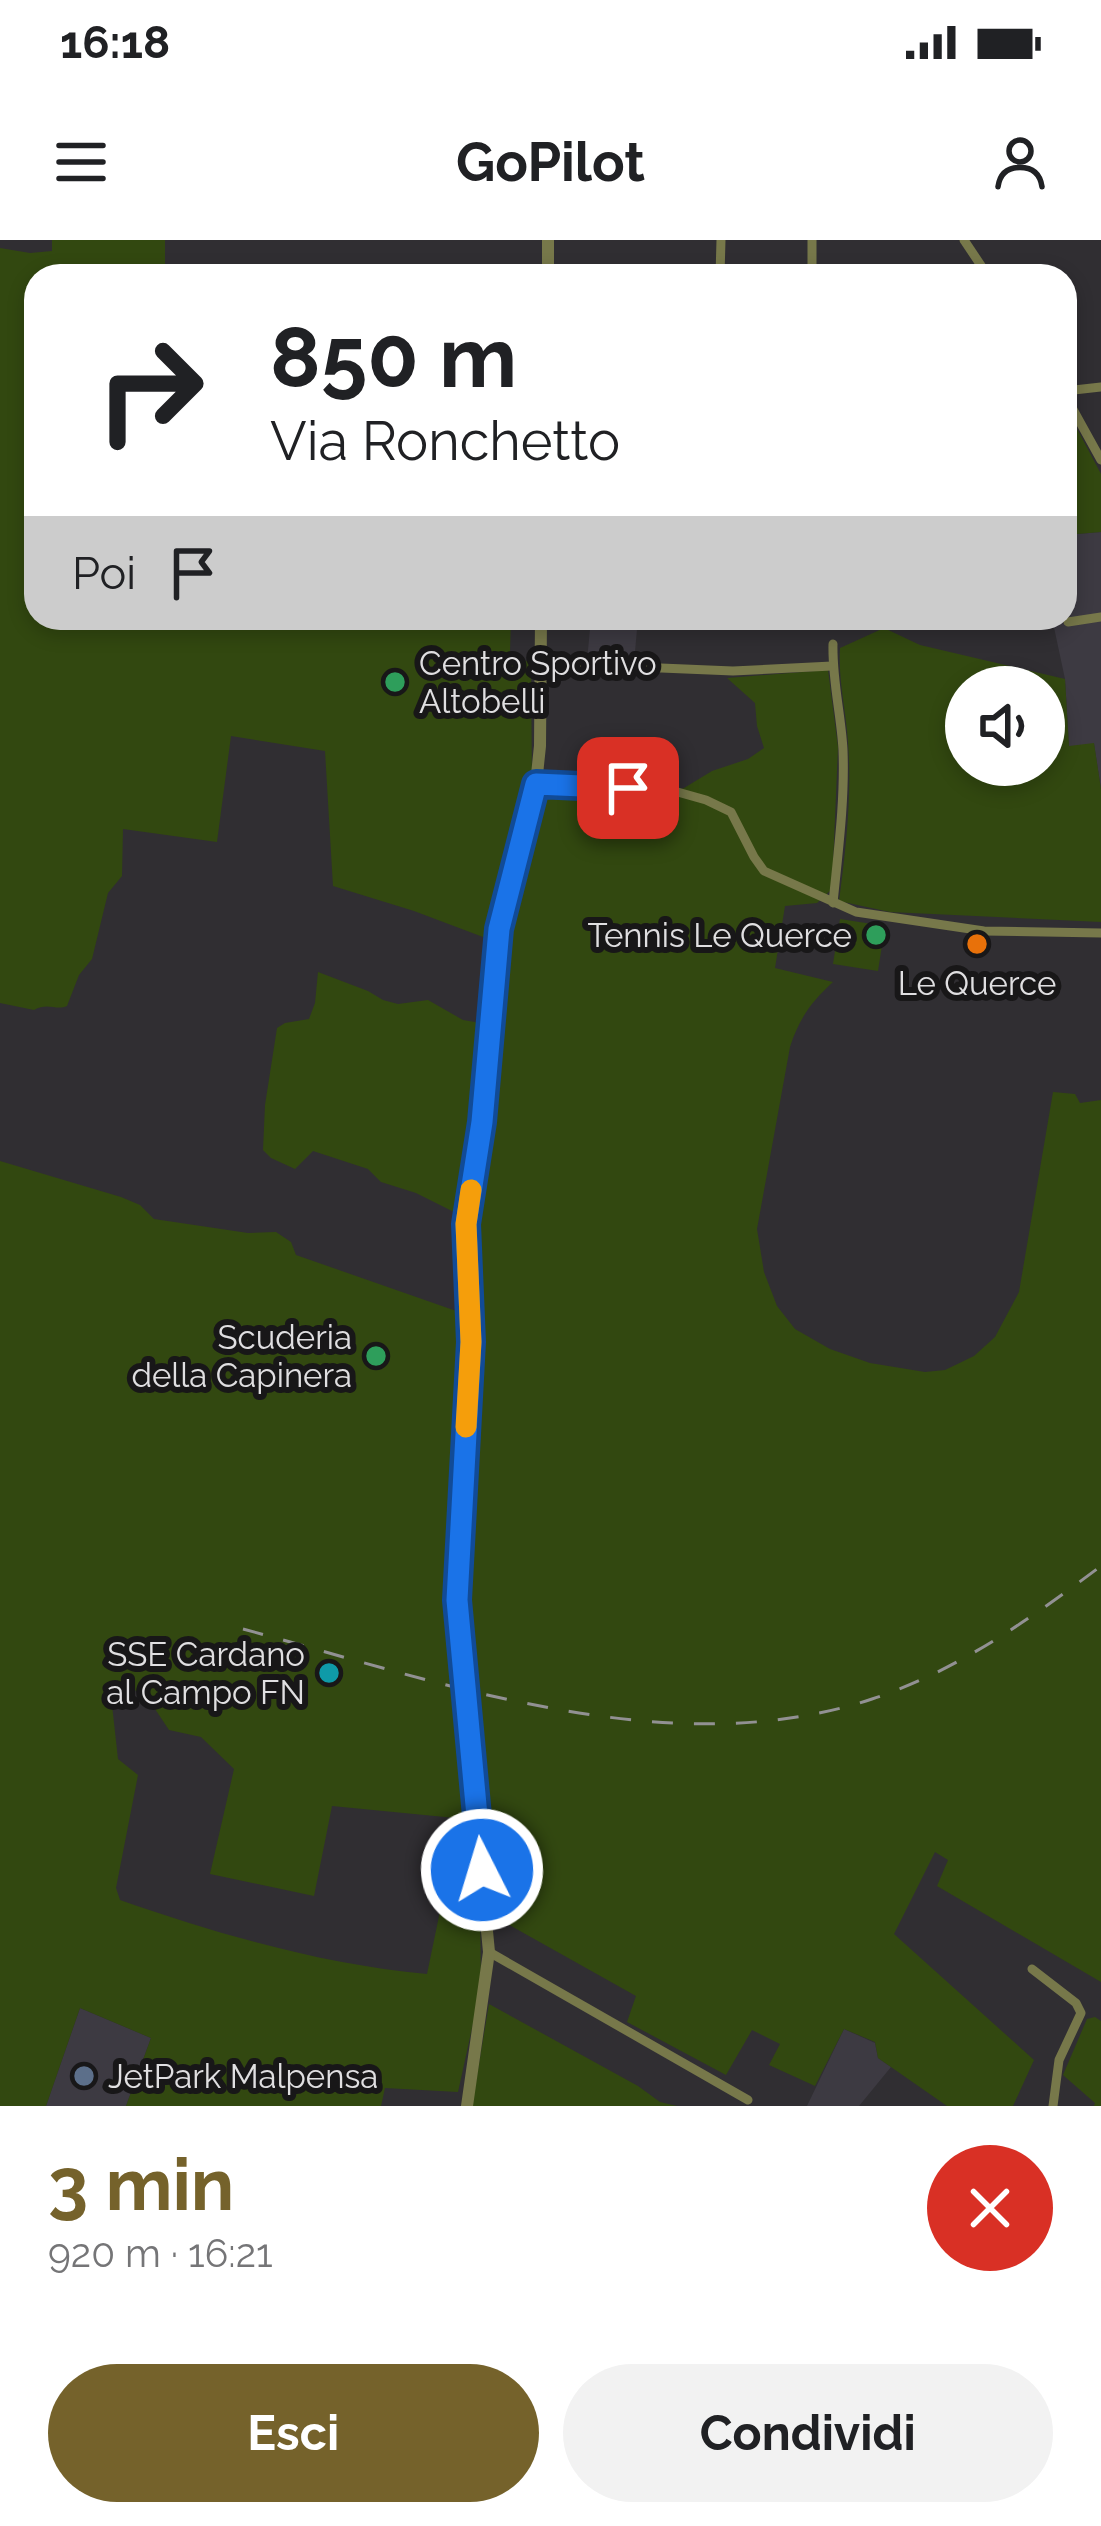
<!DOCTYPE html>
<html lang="it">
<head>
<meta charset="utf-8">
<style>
  body { margin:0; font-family:Raleway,sans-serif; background:#f2f2f2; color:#202124; height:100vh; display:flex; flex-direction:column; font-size:45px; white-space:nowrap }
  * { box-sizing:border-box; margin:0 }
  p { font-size:39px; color:#757577 }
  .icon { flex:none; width:66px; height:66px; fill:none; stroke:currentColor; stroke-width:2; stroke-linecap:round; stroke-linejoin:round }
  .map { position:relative; height:1866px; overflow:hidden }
  .drawer { display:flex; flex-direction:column; background:#fff; flex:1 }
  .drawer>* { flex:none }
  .top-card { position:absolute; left:24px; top:24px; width:1053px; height:366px; border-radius:36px; box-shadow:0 6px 18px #0003; background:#fff; color:#202124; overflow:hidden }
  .buttons { position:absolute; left:945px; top:426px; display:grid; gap:24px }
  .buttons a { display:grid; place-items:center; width:120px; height:120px; border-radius:50%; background:#fff; box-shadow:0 6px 18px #0003; font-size:60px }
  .pin { position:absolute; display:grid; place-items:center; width:102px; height:102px; color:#fff; margin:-51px; border-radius:24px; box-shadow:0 6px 18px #0006 }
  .me { position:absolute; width:132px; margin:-66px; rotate:355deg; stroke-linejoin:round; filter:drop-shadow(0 0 9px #0008) }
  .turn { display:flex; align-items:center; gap:42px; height:252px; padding:0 48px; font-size:54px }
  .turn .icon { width:156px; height:156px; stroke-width:2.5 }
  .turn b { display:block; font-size:84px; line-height:102px }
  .then { display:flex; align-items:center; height:114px; padding:0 48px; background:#0003; gap:24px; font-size:45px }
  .round { display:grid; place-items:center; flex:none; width:126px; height:126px; border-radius:63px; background:#f2f2f2 }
  .head { display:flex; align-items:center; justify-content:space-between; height:204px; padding:0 48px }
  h1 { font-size:72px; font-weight:700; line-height:90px; color:#75622b }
  .button { display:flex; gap:24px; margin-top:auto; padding:24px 48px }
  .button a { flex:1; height:138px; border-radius:72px; background:#75622b; color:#fff; font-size:48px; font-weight:700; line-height:138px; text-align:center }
  .button a+a { background:#f2f2f2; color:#202124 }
  .status { display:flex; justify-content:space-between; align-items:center; height:84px; padding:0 60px; background:#fff; direction:ltr }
  .status svg { height:33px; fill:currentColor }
  header { display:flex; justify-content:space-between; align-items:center; height:156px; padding:0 48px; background:#fff; font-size:54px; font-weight:700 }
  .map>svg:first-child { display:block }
  .built { fill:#3d3a42 }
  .green { fill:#324810; fill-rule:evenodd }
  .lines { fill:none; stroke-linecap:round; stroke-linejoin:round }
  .minor { stroke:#77784a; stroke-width:9 }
  .tertiary { stroke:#77784a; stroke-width:12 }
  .rail { stroke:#929193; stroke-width:3; stroke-dasharray:21 21; stroke-linecap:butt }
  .tertiary-bridge { stroke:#77784a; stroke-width:12 }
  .route-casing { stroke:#114b97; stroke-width:30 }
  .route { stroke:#1a73e8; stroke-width:21 }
  .slow { stroke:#f59e0b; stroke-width:21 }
  .leisure-dot { fill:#2e9e5b; stroke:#181718; stroke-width:4.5 }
  .food-dot { fill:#e8710a; stroke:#181718; stroke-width:4.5 }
  .culture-dot { fill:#0f9aa8; stroke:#181718; stroke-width:4.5 }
  .service-dot { fill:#5c6f8a; stroke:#181718; stroke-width:4.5 }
  .labels { text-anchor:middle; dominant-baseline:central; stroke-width:12; stroke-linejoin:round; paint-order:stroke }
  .poi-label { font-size:33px; fill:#e0dfe1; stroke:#181718; text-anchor:end }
</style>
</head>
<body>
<div class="status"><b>16:18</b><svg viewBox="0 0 49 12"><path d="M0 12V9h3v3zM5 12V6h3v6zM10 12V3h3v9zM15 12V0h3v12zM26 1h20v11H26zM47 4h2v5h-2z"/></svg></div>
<header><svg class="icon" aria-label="menu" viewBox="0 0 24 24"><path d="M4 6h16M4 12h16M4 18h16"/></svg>GoPilot<svg class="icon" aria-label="person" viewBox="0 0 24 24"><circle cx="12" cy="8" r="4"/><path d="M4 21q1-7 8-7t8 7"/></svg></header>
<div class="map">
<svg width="1101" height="1866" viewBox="0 0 1101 1866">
  <rect width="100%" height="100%" fill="#302e32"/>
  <g class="built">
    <path d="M1101,292V549L1094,504L1069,507L1065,439L1052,378H1065V295Z"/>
    <path d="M591,378H638L634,423L587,421Z"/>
    <path d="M80,1768L151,1798L126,1866H46Z"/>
    <path d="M844,1789L875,1803L878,1818L891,1827L859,1866H807Z"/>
  </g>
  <g class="green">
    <path d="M52,0H165V36H36V378H511L510,411L531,424L532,546L658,557L684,548L712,531L748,519L764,508L757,486L755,463L727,438L828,430L838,507L832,649L817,663L785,666L775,728L833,742C811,762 799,779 790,807L757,989L764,1032L777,1066L795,1089L830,1109L870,1123L925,1132L945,1130L974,1116L995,1097L1019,1052L1053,852L1075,854L1080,863L1101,860V1742L937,1646L948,1620L935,1612L894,1694L1034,1820L1013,1866H947L878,1818L875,1802L844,1789L815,1846L769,1825L780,1804L752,1790L726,1835L627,1782L636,1756L495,1677L486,1581L332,1566L314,1656L210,1634L234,1529L201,1497L169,1490L149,1460L129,1446L111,1456L118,1519L138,1535L116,1648L120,1660C217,1694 325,1725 427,1734L444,1652L480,1655L481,1747L458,1852L385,1848L381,1866H126L151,1798L80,1768L46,1866H0V921L121,957L140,965L154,979L248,993L276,992L291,1002L296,1015L462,1073L461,1213L479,1212L476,976L454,972L416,953L381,942L368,929L313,911L295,929L271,918L263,910L265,865L277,788L285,783L309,779L315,763L318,732L368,751L383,760L398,764L428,760L463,780L481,783L491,700L414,671L333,646L325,511L231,496L217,602L123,589L122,636L108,653L92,719L79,735L67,766C56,771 48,762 34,770L0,763V8L30,13L52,11Z"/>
    <path d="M1065,166L1101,234V292L1065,295Z"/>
    <path d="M884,388L920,405L1065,439L1069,506L1094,503L1101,549V682L890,672L839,661C846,609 852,555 848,502C846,470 838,440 840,408ZM966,447H1044V525H966Z"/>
    <path d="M840,679L885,686L878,731L833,724Z"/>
    <path d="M489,1764L638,1846L660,1862L677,1866H472Z"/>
    <path d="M1095,1777L1101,1781V1866H1094L1095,1863L1063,1835L1087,1779Z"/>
  </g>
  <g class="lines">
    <g class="minor">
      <path d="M964,0L988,36"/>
      <path d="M720,36L721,0"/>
      <path d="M812,36V0"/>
      <path d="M1065,151L1101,147"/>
      <path d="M1065,155L1101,220"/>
      <path d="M1068,382L1101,377"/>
      <path d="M833,404C832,440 841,474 843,510C845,561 838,612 833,663"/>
      <path d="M541,423L733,431L832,426"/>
      <path d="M536,544L674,551L706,560L731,572L754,617L764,631L856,672L984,691L1101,693"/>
      <path d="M489,1712L748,1860"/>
      <path d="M1032,1729L1076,1763L1081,1773L1059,1820L1053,1866"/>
    </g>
    <g class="tertiary">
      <path d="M548,36V0"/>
      <path d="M462,1426L457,1361L471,1102L466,984L482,882L499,689L536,544L540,506L541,378"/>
      <path d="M465,1460L489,1712L467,1866"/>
    </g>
    <path class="rail" d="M243,1389C440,1442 670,1526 872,1459C957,1431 1030,1379 1101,1326"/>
    <path class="tertiary-bridge" d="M462,1426L465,1460"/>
  </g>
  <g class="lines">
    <defs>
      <path id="route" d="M482,1630L457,1360L471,1102L466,984L482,882L499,689L536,544L628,548"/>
    </defs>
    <use href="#route" class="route-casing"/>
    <use href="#route" class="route"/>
    <path class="slow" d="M466,1187L471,1102L466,984L471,950"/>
  </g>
  <g class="leisure-dot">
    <circle cx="395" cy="442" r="12"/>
    <circle cx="876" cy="695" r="12"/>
    <circle cx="376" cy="1116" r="12"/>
  </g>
  <circle class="food-dot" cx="977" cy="704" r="12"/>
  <circle class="culture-dot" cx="329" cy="1433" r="12"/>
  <circle class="service-dot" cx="84" cy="1836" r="12"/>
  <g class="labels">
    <g class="poi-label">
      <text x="419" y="423" text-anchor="start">Centro Sportivo<tspan x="419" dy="38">Altobelli</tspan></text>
      <text x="852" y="695">Tennis Le Querce</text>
      <text x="977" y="743" text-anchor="middle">Le Querce</text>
      <text x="352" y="1097">Scuderia<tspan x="352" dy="38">della Capinera</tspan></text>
      <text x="305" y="1414">SSE Cardano<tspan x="305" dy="38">al Campo FN</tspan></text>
      <text x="108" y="1836" text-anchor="start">JetPark Malpensa</text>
    </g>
  </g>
</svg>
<div class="buttons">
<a><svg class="icon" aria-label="sound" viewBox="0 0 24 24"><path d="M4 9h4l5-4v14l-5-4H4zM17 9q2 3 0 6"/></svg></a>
</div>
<div class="pin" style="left:628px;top:548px;background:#d93025"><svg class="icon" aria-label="arrive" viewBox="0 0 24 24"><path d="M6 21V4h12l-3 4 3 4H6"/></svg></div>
<svg class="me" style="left:482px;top:1630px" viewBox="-20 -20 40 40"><circle r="17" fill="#1a73e8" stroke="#fff" stroke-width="3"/><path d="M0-11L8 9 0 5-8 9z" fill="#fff"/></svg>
<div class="top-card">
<div class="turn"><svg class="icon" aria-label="right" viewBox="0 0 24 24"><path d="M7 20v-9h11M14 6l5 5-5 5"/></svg><div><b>850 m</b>Via Ronchetto</div></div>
<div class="then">Poi<svg class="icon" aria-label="arrive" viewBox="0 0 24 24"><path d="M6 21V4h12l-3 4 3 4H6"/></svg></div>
</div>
</div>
<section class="drawer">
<div class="head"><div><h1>3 min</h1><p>920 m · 16:21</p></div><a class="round" style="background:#d93025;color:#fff"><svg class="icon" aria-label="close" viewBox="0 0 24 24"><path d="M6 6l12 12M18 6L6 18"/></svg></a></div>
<div class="button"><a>Esci</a><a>Condividi</a></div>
</section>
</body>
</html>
